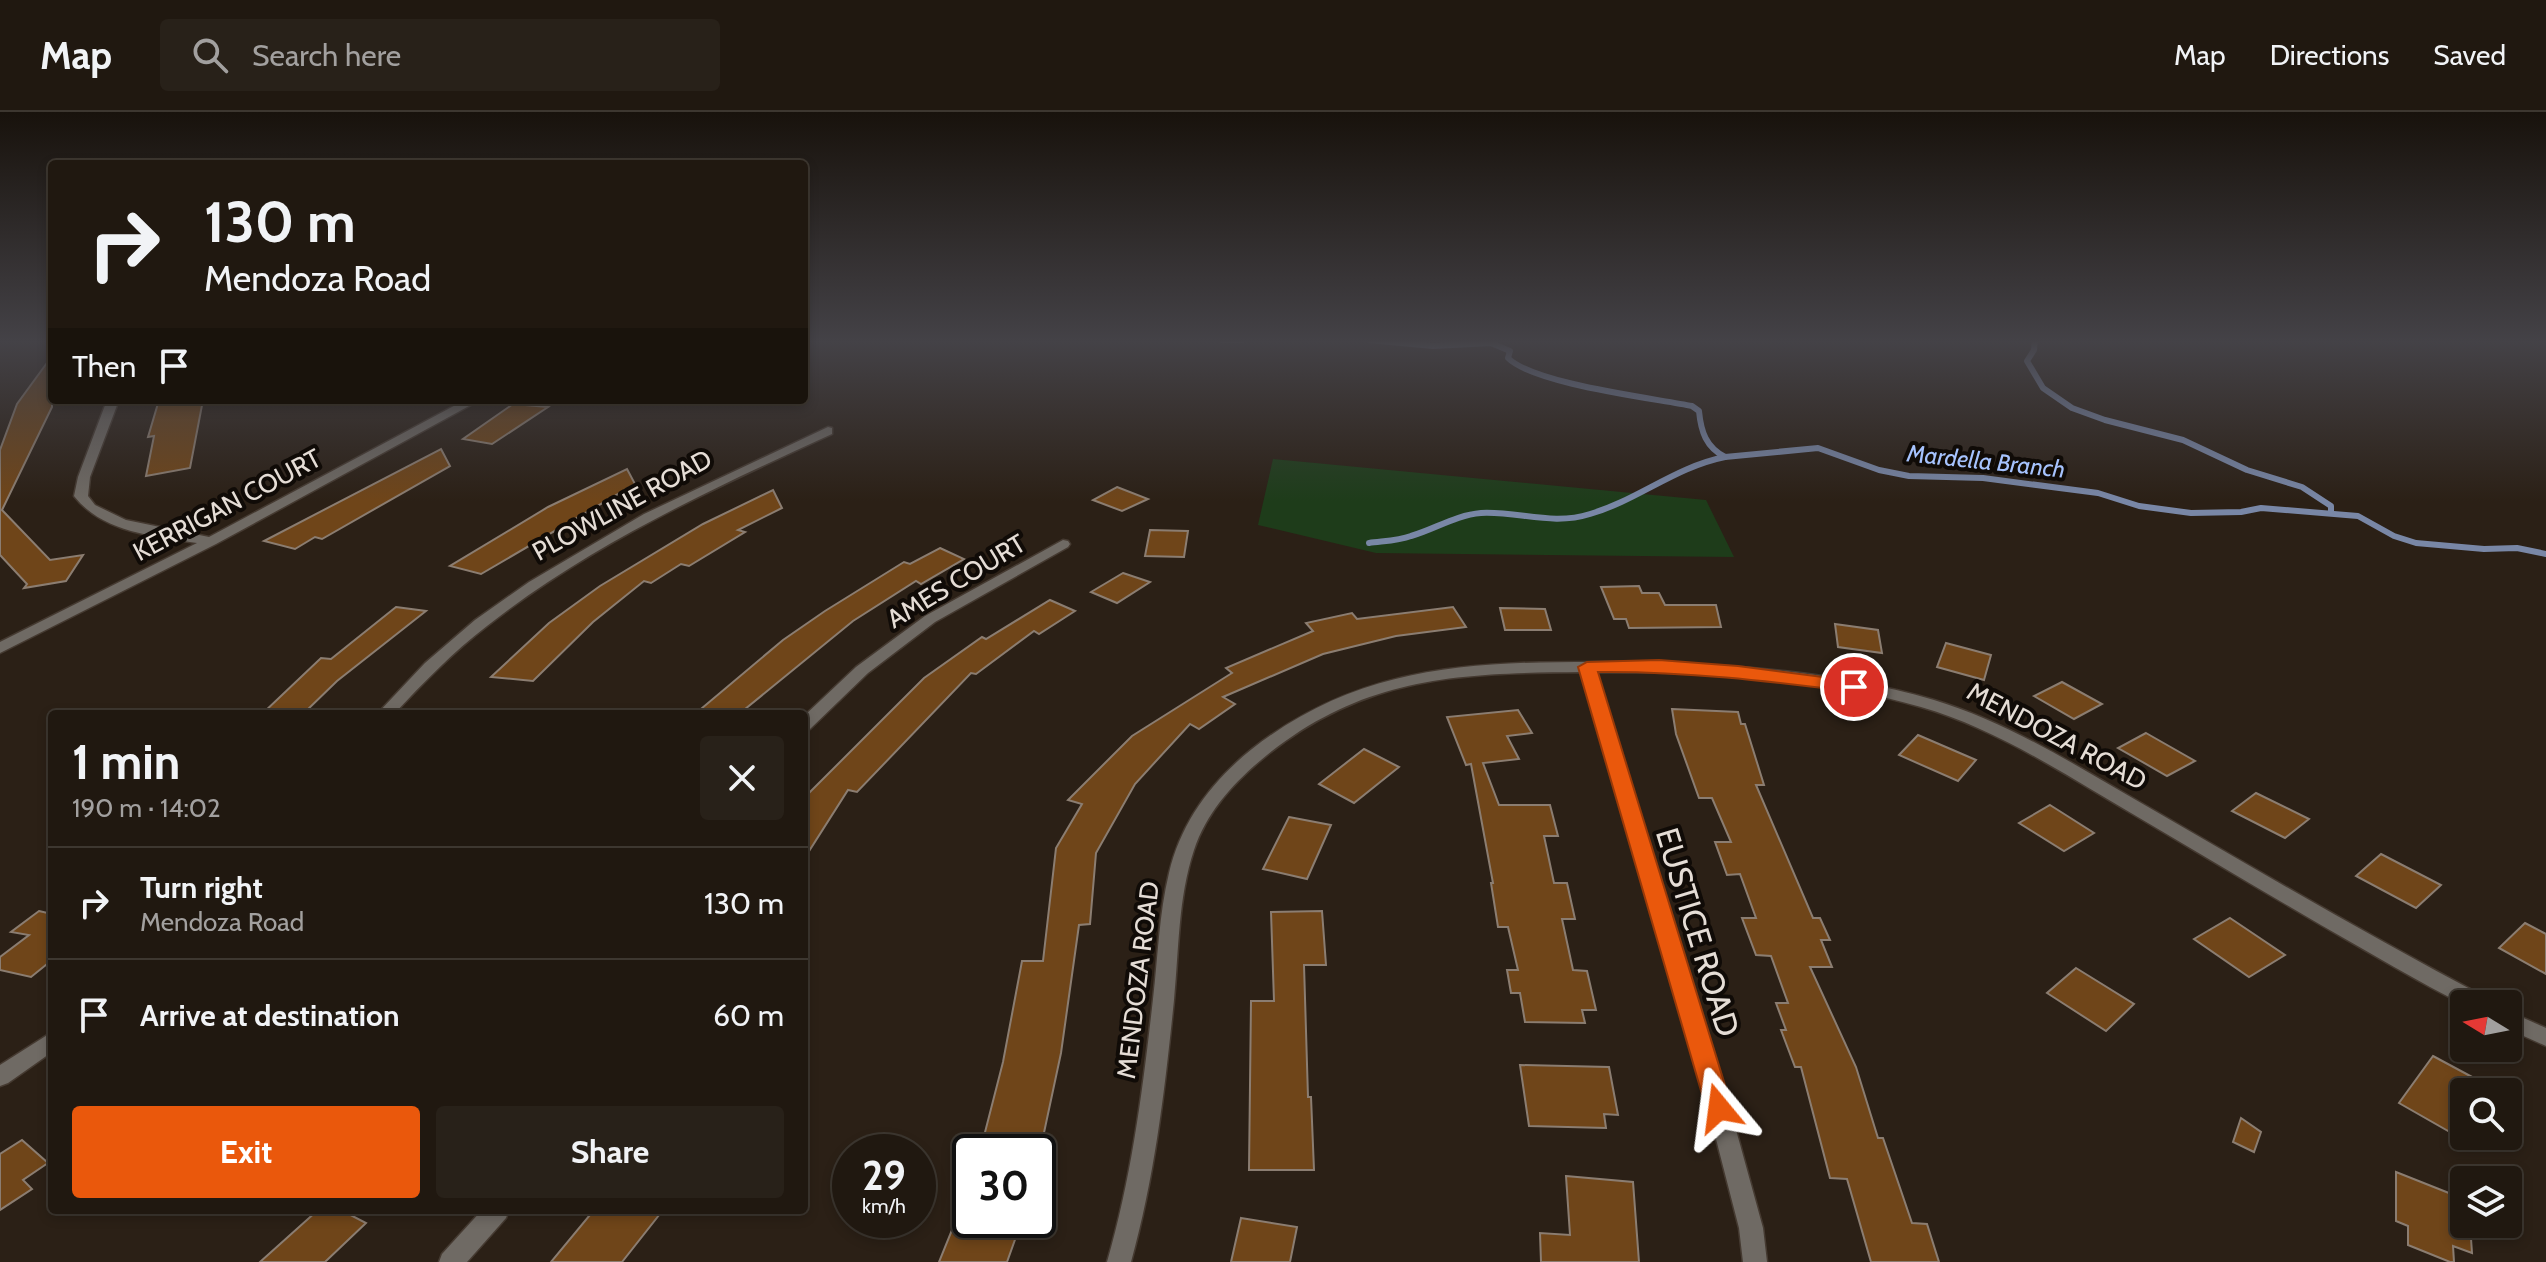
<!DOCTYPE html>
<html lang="en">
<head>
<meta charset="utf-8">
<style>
  body { margin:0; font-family:Cabin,sans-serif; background:#282119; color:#f1f3f6; height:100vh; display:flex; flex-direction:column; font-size:30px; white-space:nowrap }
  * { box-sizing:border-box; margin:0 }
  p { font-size:26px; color:#a2a09f }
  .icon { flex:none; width:44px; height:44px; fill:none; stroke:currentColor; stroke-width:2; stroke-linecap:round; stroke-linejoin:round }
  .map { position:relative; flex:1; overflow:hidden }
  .side { position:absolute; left:48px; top:598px; width:760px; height:504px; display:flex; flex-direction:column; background:#201810; border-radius:8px; box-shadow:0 4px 12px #0003,0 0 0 2px #3d3730 }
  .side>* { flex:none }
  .hud { position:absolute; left:48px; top:48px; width:760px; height:244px; border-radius:8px; box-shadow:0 4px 12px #0003,0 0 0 2px #3d3730; background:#201810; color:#f1f3f6; overflow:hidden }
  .needle { width:52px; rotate:280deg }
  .tools { position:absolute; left:2450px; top:878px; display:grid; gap:16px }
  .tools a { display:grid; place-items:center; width:72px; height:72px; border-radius:8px; background:#201810; box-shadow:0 4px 12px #0003,0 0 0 2px #3d3730; font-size:40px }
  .speed { position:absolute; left:832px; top:1022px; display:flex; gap:16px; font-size:40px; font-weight:700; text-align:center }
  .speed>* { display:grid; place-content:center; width:104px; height:104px; border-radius:50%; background:#201810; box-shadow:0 4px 12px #0003,0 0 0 2px #3d3730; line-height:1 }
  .speed small { font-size:20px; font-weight:400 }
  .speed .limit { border:4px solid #111; border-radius:12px; background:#fff; color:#111 }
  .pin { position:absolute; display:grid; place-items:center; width:68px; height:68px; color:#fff; margin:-34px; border:4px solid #fff; border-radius:50%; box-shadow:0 2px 8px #0007 }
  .me { position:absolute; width:88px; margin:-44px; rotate:344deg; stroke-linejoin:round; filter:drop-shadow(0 0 6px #0008) }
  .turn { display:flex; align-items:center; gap:28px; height:168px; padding:0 24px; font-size:36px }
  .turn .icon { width:104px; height:104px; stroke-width:2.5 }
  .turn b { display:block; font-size:56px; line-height:68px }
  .then { display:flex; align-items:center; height:76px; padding:0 24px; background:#0003; gap:16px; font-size:30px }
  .round { display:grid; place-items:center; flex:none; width:84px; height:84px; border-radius:8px; background:#282119 }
  .headline { display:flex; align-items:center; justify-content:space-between; height:136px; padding:0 24px }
  h1 { font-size:48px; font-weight:700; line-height:60px }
  .cta { display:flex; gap:16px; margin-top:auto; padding:16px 24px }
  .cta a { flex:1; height:92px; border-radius:8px; background:#ea580c; color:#fff; font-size:32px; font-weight:700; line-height:92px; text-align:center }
  .cta a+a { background:#282119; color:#f1f3f6 }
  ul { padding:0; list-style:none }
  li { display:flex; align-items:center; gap:24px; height:112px; padding:0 24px; border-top:2px solid #3d3730 }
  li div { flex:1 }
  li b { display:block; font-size:30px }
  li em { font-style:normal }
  header { display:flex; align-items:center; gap:48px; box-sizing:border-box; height:112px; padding:0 40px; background:#201810; border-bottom:2px solid #3d3730 }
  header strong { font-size:38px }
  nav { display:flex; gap:44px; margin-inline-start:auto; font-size:28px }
  .search { width:560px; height:72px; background:#282119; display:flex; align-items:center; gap:20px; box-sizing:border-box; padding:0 28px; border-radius:8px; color:#a2a09f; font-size:30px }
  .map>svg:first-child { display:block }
  .green { fill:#1e3c1a }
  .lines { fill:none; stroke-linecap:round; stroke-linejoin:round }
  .stream { stroke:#7987a6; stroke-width:6 }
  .building { fill:#6f4519; stroke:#8b7d71; stroke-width:2 }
  .street-casing { stroke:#453a31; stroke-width:3 }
  .street { fill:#6f6a64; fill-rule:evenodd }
  .route { fill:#ea580c; stroke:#983908; stroke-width:2 }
  .labels { text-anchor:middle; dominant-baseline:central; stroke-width:8; stroke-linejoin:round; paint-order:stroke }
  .far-water-label { font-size:24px; font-style:italic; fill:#a6c3fe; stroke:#100b07 }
  .street-label { font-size:26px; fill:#e5ddd6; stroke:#100b07 }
  .near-street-label { font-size:32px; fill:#e5ddd6; stroke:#100b07 }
</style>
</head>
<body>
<header>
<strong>Map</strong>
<div class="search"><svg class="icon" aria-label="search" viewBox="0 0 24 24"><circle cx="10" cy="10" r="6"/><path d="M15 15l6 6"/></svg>Search here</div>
<nav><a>Map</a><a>Directions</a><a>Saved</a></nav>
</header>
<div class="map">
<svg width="2546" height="1150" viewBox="0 0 2546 1150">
  <rect width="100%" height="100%" fill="#2b2016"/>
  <path class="green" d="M1273,347L1706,388L1734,445L1376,441L1258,413Z"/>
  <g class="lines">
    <g class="stream">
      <path d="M1222,228H1242"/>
      <path d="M1369,228L1433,234L1491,231L1510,239L1508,246C1534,272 1652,286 1692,294L1699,299C1701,320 1706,335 1725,345L1818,336L1879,358L1909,364L1983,366L2098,381L2139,394L2191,401L2241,400L2261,396L2358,404L2394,424L2416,431L2484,437L2517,436L2546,442"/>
      <path d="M2035,228L2034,238L2027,249L2043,276L2072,296L2105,308L2183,328L2247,358L2302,375L2331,394V401"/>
      <path d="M1369,431C1383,429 1398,429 1411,424C1435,417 1456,403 1481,401C1519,399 1552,414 1590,402C1638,388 1675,355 1725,345"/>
    </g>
  </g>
  <g class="building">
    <path d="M52,244V295L2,398L50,448L83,443L66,469L24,476L27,472L0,443V338L17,292Z"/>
    <path d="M159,288H203L190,356L146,364L154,324L148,325Z"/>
    <path d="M513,292L548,295L492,332L463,327Z"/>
    <path d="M441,337L450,354L322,427L315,425L295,437L264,429Z"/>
    <path d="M627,357L635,372L481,462L450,454L548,395Z"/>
    <path d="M1117,375L1148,387L1122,399L1093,388Z"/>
    <path d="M773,378L782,396L738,418L745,420L689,454L681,452L651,471L644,469L593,510L533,569L491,565L549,511L600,474L703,412Z"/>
    <path d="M1150,418L1188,419L1184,445L1145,444Z"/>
    <path d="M940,436L964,447L921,472L916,469L853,509L739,602H695L783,528L825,499L904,450L910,452Z"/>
    <path d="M1123,461L1150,470L1117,491L1091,480Z"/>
    <path d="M1639,474L1642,481H1659L1665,493H1716L1721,515L1629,516L1626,507H1614L1601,475Z"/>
    <path d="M1050,488L1075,499L1039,522L1034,519L976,562L971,561L857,680L848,678L804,747V686L924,566L982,525L986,527Z"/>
    <path d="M396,495L426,499L337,569L303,602H262L321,546L331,547Z"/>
    <path d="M1453,495L1466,515L1396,524L1323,542L1223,585L1235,592L1199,617L1190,612L1135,672L1096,741L1090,812L1079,813L1061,941L1042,1030L983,1028L1003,950L1022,849H1043L1056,736L1082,692L1068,688L1132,624L1232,561L1226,556L1313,519L1306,511L1352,501L1357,507Z"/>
    <path d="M1500,496L1545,497L1551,518H1505Z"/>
    <path d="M1835,512L1878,518L1882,541L1838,535Z"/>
    <path d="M1946,531L1991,543L1984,568L1937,555Z"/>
    <path d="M2062,570L2102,592L2074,607L2034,584Z"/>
    <path d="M1672,597L1738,600L1741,612H1745L1764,673H1756L1813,806H1820L1830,828H1821L1832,855H1810L1856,955L1878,1026H1883L1912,1111L1927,1112L1939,1150H1871L1847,1067L1830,1066L1801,955H1795L1781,918H1786L1776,891H1788L1771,844L1756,843L1742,806H1756L1740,762L1727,763L1715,730H1731L1712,686H1699L1676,622Z"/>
    <path d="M1518,598L1532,621L1507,624L1519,647L1483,651L1499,693H1550L1558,724H1544L1554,771H1567L1575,807H1562L1573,858L1587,859L1596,898H1582L1585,911L1525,910L1520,881H1511L1507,858H1518L1508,815H1498L1491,771H1493L1471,652L1466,653L1447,605Z"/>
    <path d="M2146,621L2195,649L2167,664L2118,636Z"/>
    <path d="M1918,623L1976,648L1958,669L1899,643Z"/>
    <path d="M1364,637L1399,655L1354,691L1319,672Z"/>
    <path d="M2256,681L2309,707L2285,726L2232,699Z"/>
    <path d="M2050,693L2094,721L2064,739L2019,711Z"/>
    <path d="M1289,705L1331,713L1307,767L1263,757Z"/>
    <path d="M2381,742L2441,773L2416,796L2356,764Z"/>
    <path d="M39,799L52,802V848L31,865L0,858V845L29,823L11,820Z"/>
    <path d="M1322,799L1326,853H1304L1308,985H1311L1314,1058H1249L1251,889H1274L1271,800Z"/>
    <path d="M2230,806L2285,843L2249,865L2194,827Z"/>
    <path d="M2525,811L2546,822V862L2499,836Z"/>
    <path d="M2076,856L2134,892L2106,919L2047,881Z"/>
    <path d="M2433,944L2500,980H2464V1028L2399,991Z"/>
    <path d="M1520,953L1609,955L1618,1003L1604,1002L1606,1016L1529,1014Z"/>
    <path d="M2241,1006L2261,1020L2254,1040L2233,1030Z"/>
    <path d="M22,1028L48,1051L23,1068L32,1077L0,1098V1042Z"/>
    <path d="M2396,1060L2464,1087V1112H2470L2472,1141L2453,1134L2454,1150H2450L2408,1133V1114L2396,1109Z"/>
    <path d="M1566,1064L1633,1070L1639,1150H1541L1540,1121L1570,1123Z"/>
    <path d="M318,1098H341L366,1111L325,1150H260Z"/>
    <path d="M594,1098H663L622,1150H551Z"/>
    <path d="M1241,1106L1297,1115L1290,1150H1231Z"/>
    <path d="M956,1108H1022L1007,1150H939Z"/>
  </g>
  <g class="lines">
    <defs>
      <g id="street">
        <path d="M107,288H119L90,365L88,384L95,393L126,408L209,425L465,288H480L216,432L0,541V530L197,431C154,424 103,421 74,384L78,365Z"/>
        <path d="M828,315L832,316V322C712,377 591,432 487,514C453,540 423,571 394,602H377L425,551L475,508L529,470L644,402Z"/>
        <path d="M1063,428L1068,429L1070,432L1068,435L935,510L868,561L810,617L804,618V604L856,555L925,504Z"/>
        <path d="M1634,550C1735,553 1836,559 1934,588C2013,612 2083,658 2155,699C2265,763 2375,827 2487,886L2490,892L2464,893L2430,875C2329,819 2231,760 2131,701C2064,662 1997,617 1921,595C1816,564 1705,560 1596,560L1730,996L1763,1116L1767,1150H1743L1739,1116L1708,996L1581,560C1460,561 1365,564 1267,643C1235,669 1207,699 1194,738C1178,786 1179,838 1174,888C1165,976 1155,1064 1131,1150H1107C1132,1064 1143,976 1153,887C1158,845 1159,802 1169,761C1181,710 1212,669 1252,637C1370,545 1493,550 1634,550Z"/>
        <path d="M2508,899L2546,916V934L2508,917Z"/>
        <path d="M52,920V940L8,971L0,974V953Z"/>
        <path d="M482,1098H509L506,1106L467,1150H439L442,1142Z"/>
      </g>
    </defs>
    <use href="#street" class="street-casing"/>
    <use href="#street" class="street"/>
  </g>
  <linearGradient id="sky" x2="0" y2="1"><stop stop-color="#18120c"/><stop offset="0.59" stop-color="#444247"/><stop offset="1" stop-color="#444247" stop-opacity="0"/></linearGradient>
  <rect width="2546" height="389" fill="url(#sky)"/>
  <path class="route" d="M1659,548L1738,554L1854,569L1863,575L1854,580C1768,569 1684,559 1598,560L1732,996L1728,1004L1719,1007L1710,1004L1706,996L1578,555L1587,550Z"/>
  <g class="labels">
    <g class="far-water-label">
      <text transform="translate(1986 349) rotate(6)">Mardella Branch</text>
    </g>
    <g class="street-label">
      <text transform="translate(227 393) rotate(-28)">KERRIGAN COURT</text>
      <text transform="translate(622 393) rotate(-29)">PLOWLINE ROAD</text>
      <text transform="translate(956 469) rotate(-31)">AMES COURT</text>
      <text transform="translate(2057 624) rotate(28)">MENDOZA ROAD</text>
      <text transform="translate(1138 868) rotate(-83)">MENDOZA ROAD</text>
    </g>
    <g class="near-street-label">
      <text transform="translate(1698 820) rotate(73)">EUSTICE ROAD</text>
    </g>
  </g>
</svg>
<div class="tools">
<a><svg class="needle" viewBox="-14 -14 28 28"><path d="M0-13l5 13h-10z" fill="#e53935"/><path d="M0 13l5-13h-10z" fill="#a2a09f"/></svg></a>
<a><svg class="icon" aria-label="search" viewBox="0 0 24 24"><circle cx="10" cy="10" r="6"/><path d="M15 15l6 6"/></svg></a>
<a><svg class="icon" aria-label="layers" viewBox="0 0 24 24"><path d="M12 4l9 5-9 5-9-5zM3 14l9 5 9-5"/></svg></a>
</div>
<div class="speed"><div>29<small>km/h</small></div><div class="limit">30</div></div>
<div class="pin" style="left:1854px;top:575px;background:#d93025"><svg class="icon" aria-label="arrive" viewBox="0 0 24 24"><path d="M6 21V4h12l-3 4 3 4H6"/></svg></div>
<svg class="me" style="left:1719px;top:996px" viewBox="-20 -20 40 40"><path d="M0-17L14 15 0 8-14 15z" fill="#ea580c" stroke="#fff" stroke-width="4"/></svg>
<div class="hud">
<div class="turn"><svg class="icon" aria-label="right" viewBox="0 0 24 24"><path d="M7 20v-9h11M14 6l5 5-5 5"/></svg><div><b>130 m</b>Mendoza Road</div></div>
<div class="then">Then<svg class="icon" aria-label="arrive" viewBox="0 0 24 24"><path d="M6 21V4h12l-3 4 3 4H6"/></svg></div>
</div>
<section class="side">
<div class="headline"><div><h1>1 min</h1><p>190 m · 14:02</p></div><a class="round"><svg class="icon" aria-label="close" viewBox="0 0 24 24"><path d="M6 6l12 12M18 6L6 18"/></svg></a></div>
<ul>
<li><svg class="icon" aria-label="right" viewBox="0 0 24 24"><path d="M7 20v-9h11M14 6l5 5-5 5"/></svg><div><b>Turn right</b><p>Mendoza Road</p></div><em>130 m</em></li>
<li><svg class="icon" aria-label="arrive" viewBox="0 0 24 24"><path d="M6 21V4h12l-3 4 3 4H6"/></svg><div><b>Arrive at destination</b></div><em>60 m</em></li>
</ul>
<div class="cta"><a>Exit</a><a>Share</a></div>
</section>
</div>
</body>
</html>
